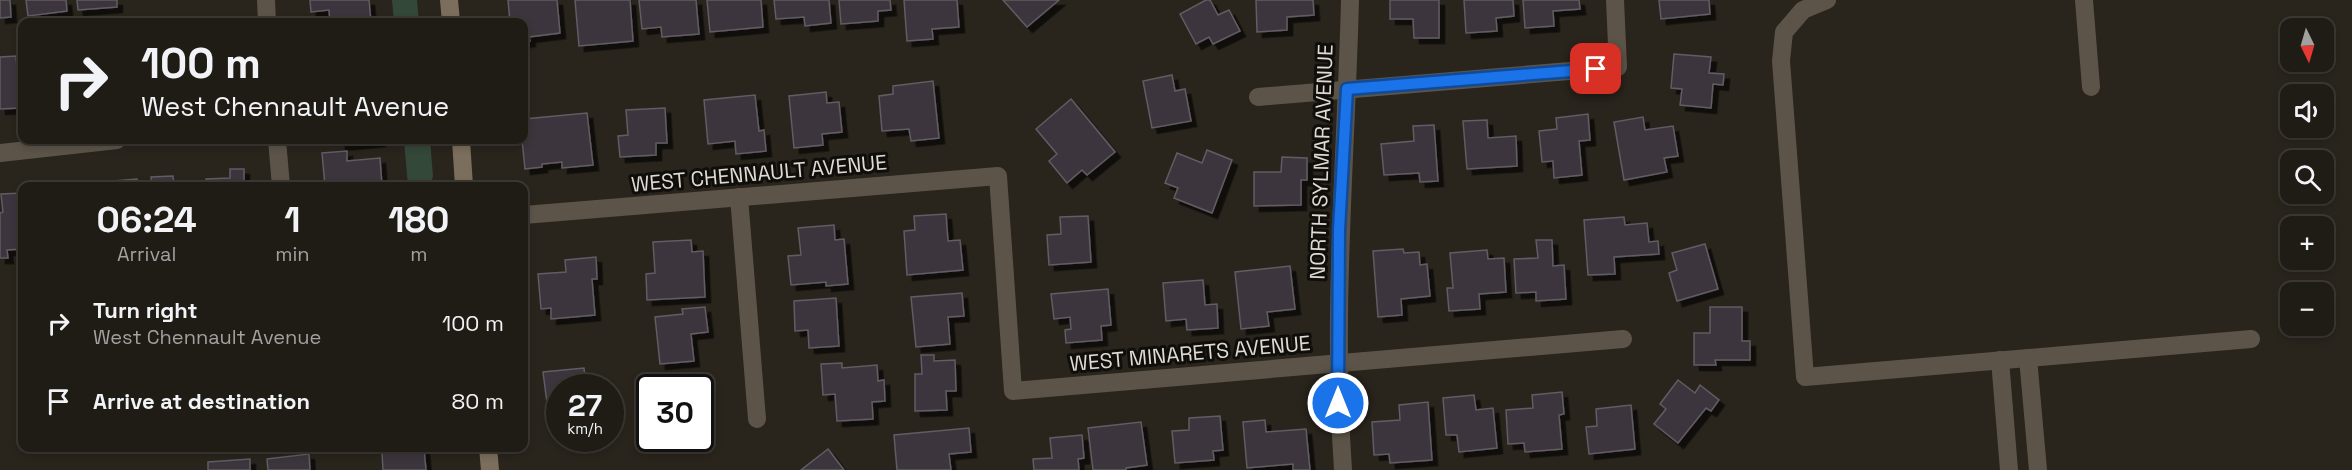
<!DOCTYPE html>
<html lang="en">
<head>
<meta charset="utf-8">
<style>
  body { margin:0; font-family:"Space Grotesk",sans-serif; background:#2c2822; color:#f1f3f6; height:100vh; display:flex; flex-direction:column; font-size:22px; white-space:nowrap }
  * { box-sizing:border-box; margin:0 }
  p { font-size:20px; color:#a1a1a0 }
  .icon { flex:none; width:33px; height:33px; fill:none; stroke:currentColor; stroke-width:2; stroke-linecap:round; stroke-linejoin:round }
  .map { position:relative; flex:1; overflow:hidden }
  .details { position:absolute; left:18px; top:182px; width:510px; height:270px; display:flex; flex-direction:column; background:#1f1b15; border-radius:12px; box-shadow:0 3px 9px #0003,0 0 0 2px #3c3934 }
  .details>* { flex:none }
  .banner { position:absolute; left:18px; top:18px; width:510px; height:126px; border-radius:12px; box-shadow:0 3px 9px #0003,0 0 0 2px #3c3934; background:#1f1b15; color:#f1f3f6; overflow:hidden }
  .needle { width:39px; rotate:175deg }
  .buttons { position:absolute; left:2280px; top:18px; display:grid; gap:12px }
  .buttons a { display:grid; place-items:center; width:54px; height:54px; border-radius:12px; background:#1f1b15; box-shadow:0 3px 9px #0003,0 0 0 2px #3c3934; font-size:30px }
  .speed { position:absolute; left:546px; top:374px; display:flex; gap:12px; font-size:30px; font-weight:700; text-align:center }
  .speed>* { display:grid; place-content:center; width:78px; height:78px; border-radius:50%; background:#1f1b15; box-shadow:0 3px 9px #0003,0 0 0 2px #3c3934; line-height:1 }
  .speed small { font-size:15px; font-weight:400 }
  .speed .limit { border:3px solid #111; border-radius:9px; background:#fff; color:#111 }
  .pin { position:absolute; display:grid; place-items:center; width:51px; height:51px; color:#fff; margin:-26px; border-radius:12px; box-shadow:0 3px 9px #0006 }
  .me { position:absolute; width:66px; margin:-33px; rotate:0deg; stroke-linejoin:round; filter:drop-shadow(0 0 4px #0008) }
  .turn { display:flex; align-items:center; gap:21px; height:126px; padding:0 24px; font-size:27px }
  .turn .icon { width:78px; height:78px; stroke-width:2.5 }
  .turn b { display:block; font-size:42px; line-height:51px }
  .eta { display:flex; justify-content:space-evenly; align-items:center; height:102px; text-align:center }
  .eta b { font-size:36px; font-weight:600; line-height:42px }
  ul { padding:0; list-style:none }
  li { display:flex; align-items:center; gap:18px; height:78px; padding:0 24px }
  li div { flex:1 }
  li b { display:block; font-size:22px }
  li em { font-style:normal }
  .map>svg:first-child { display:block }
  .green { fill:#34483a }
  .building { fill:#3c353d; stroke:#625b63; stroke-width:1.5; filter:url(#shadow) }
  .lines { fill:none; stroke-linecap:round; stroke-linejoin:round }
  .street { stroke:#5c5449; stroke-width:18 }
  .secondary { stroke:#7b6e5c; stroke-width:18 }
  .route-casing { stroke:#114b97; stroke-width:15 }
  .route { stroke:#1a73e8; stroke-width:10 }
  .labels { text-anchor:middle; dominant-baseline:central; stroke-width:6; stroke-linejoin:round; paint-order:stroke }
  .street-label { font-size:21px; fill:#dedbd5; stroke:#100e0a }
</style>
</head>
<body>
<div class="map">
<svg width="2352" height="470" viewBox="0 0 2352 470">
  <defs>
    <filter id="shadow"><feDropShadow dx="5.5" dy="5.5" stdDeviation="0" flood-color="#0009"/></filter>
  </defs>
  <rect width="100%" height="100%" fill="#29241c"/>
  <g class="green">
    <path d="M392,0H417L419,22H394Z"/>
    <path d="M404,140H430L433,176L430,186H408Z"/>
  </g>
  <g class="building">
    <path d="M0,0H10L11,17L0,18Z"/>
    <path d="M26,0H66L67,11L28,16Z"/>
    <path d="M77,0H117V7L78,10Z"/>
    <path d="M310,0H369L371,22H330L329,10L311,12Z"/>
    <path d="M508,0H557L560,33L529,37L530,41L524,42V22H510Z"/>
    <path d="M575,0H630L633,41L579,46Z"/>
    <path d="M639,0H696L699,34L662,37L661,27L642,29Z"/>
    <path d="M707,0H761L763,27L710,32Z"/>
    <path d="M774,0H829L831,23L805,26L804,17L776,19Z"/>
    <path d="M839,0H890L891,10L878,11V21L841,24Z"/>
    <path d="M904,0H957L959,27L932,29L933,39L907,41Z"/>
    <path d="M1003,0H1059L1027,27Z"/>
    <path d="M1206,0H1210L1218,15L1229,10L1240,31L1213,44L1209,37L1196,44L1180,14Z"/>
    <path d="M1256,0H1313L1314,15L1287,17V30L1257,32Z"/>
    <path d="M1390,0H1439V38H1414L1413,19H1390Z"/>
    <path d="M1464,0H1513L1514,16L1496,18L1497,31L1466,33Z"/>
    <path d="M1523,0H1579L1580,9L1553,11L1554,26L1525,28Z"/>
    <path d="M1659,0H1709L1710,14L1661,19Z"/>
    <path d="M1674,54L1711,57L1709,73L1724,74L1723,85L1713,84L1711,108L1680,105L1682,89L1671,88Z"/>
    <path d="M16,56L20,108L0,109V57Z"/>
    <path d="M1172,75L1175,91L1185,89L1191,121L1152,128L1143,81Z"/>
    <path d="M933,81L939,138L911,141L909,129L882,131L879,96L893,94V86Z"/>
    <path d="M826,92L827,103L839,102L842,132L822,134L823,145L794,148L789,96Z"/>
    <path d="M755,95L759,131L764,130L766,151L736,154L735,141L708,144L704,100Z"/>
    <path d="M1071,99L1115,152L1087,175L1082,170L1067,183L1049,161L1057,154L1036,129Z"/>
    <path d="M665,108L667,143H656V155L620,157L618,136L628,135L626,110Z"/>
    <path d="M587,113L593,165L562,168V162L542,164V167L525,169L522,140H524V119Z"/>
    <path d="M1588,114L1590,140L1579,141L1582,175L1554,178L1553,161L1542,162L1539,131L1557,129L1556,118Z"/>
    <path d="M1643,117L1645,130L1673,126L1678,156L1664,158L1667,172L1624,180L1614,122Z"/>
    <path d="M1487,120L1488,138L1516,136L1517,166L1467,169L1463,121Z"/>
    <path d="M1434,125L1438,181L1420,182L1419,173L1384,175L1381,144L1414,141L1413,126Z"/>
    <path d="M340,140H380V141L340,145Z"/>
    <path d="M1207,150L1232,160L1212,213L1174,198L1178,188L1165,183L1177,153L1202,163Z"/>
    <path d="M347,151V161L380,158L382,186H325L322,153Z"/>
    <path d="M1282,157L1307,158V180H1301V205L1254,206V172H1281Z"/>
    <path d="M230,169H244V186H206V179L230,178Z"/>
    <path d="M173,176L174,186H152L151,177Z"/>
    <path d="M137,179L138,186H115L114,181Z"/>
    <path d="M22,193V249L7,250L8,258H0V213L3,212L1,194Z"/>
    <path d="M946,214L948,241L960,240L963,270L907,275L904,231L915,230L914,216Z"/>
    <path d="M1088,216L1091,262L1049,265L1047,235L1061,234L1060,217Z"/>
    <path d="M1624,217L1625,225L1647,223L1649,242L1658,241L1659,254L1614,257L1615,274L1588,275L1584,220Z"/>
    <path d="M834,225L835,240L844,239L848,284L826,286V282L791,285L788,256L801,255L798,228Z"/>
    <path d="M691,240L692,252L703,251L705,297L647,300L646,274L655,273L653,242Z"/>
    <path d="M1536,240H1552L1553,266L1564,265L1566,299L1536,301V292L1516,293L1514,259L1538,258Z"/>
    <path d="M1705,244L1718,289L1677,301L1669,273L1677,270L1672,253Z"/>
    <path d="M1403,249L1404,253L1419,252L1420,265L1427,264L1430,296L1401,299L1402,315L1378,317L1373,251Z"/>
    <path d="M1487,250L1488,259L1504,258L1506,292L1479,294L1480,309L1449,311L1447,288H1453L1450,253Z"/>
    <path d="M596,257L597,279H592L595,315L551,319V308L541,309L538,274L566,272L565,260Z"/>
    <path d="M1290,266L1295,309L1267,312L1269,326L1241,329L1235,272Z"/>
    <path d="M1203,280L1205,305L1217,304L1218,328L1187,330L1186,319L1166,321L1163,283Z"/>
    <path d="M1108,289L1111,325L1101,326L1102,340L1066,343L1065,330L1071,329L1070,317L1054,319L1051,294Z"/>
    <path d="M962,293L964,316L948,317L950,344L916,347L911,297Z"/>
    <path d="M836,298L839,346L809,348L808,330L795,331L794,301Z"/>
    <path d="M705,307L708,332L691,334L694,361L660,364L655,317L683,314L682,309Z"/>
    <path d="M1710,307H1742V341H1750V360H1715L1716,365H1694V333H1710Z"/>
    <path d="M921,355H934V361L955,360L956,391H946L947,410L915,411V374H922Z"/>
    <path d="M842,363V368L877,365L878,381L884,380L885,401L872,402L873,419L837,421L835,394L823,395L821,364Z"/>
    <path d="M584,368L586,387H560V401L547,403L543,372Z"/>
    <path d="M690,380V387H655V382Z"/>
    <path d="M1678,380L1695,393L1700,385L1719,400L1711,411L1706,408L1678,443L1654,424L1666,409L1660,404Z"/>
    <path d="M650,391V427L641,428L638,392Z"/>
    <path d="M1562,392L1564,414L1559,415L1562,449L1525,452L1524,443L1508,444L1506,410L1533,408L1532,395Z"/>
    <path d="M1474,395L1476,410L1493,408L1497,448L1459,452L1457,435H1446L1443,398Z"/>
    <path d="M1428,402L1432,460L1390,463L1389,454L1374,455L1372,422L1400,420L1399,405Z"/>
    <path d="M1631,405L1635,449L1589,454L1586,427L1597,426L1596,409Z"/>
    <path d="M1220,416L1223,450L1213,451L1214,460L1175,463L1172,431L1189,430V418Z"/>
    <path d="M1265,420L1266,432L1306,429L1310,470H1293V464L1247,468L1243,422Z"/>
    <path d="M1141,422L1147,465L1126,468V470H1093L1088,428Z"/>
    <path d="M969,428L971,452L949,454L951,470H897L894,435Z"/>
    <path d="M1082,435L1084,458L1078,459L1079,470H1034L1033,459L1052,458L1050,438Z"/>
    <path d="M424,449L426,470H383L382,453Z"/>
    <path d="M828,449L844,470H801Z"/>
    <path d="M309,454L310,470H268L267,459Z"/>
    <path d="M250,459V470H208V462Z"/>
  </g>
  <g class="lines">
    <g class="street">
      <path d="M266,0L267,22"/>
      <path d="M1827,0L1803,10L1784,32L1781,61L1805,377L2251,339"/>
      <path d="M2084,0L2091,87"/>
      <path d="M1258,97L1618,67L1615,0"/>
      <path d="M277,140L281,186"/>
      <path d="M0,153L117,140"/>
      <path d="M739,197L757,419"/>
      <path d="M524,215L998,176L1013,391L1623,339"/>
      <path d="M2028,358L2038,470"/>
      <path d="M2000,360L2009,470"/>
      <path d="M1343,470C1332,313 1346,157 1350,0"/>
    </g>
    <g class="secondary">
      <path d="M449,0L451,22"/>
      <path d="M461,140L464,186"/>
      <path d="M488,447L490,470"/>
    </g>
  </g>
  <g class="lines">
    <defs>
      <path id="route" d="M1338,403L1339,230L1347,89L1596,69"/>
    </defs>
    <use href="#route" class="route-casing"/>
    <use href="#route" class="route"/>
  </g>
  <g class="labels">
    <g class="street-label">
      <text transform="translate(1321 162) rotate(-88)">NORTH SYLMAR AVENUE</text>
      <text transform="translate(759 173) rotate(-5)">WEST CHENNAULT AVENUE</text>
      <text transform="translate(1190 353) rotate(-5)">WEST MINARETS AVENUE</text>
    </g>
  </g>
</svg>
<div class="buttons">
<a><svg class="needle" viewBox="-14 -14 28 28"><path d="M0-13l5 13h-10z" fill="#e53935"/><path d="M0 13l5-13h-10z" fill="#a1a1a0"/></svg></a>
<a><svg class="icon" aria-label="sound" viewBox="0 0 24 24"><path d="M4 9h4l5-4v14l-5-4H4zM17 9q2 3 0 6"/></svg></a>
<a><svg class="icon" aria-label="search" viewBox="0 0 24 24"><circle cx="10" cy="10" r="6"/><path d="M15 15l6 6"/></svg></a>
<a>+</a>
<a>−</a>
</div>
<div class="speed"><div>27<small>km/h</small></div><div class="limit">30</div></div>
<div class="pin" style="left:1596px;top:69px;background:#d93025"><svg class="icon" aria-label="arrive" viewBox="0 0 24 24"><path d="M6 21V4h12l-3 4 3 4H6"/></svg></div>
<svg class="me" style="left:1338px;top:403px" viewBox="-20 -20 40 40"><circle r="17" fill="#1a73e8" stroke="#fff" stroke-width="3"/><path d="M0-11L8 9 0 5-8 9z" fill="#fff"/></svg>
<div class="banner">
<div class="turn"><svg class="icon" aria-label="right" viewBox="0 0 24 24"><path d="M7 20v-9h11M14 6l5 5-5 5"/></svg><div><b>100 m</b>West Chennault Avenue</div></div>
</div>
<section class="details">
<div class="eta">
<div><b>06:24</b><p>Arrival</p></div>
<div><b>1</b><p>min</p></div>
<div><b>180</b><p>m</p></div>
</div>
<ul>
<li><svg class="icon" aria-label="right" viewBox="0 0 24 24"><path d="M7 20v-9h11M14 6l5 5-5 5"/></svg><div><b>Turn right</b><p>West Chennault Avenue</p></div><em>100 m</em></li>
<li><svg class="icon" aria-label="arrive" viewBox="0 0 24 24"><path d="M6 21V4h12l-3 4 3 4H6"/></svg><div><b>Arrive at destination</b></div><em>80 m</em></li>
</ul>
</section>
</div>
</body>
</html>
